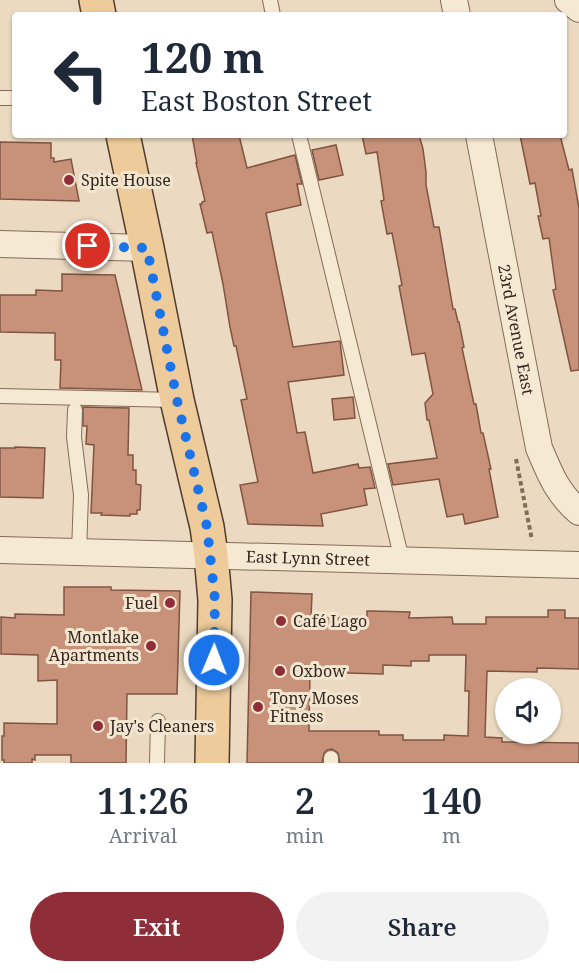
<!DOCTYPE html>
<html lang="en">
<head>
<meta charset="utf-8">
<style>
  body { margin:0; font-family:"Noto Serif",serif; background:#f2f2f3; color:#1f2937; height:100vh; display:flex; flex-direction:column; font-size:22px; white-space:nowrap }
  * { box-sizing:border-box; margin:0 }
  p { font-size:20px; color:#747a83 }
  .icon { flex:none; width:33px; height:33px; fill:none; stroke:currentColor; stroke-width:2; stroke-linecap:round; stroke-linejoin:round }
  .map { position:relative; height:763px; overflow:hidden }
  .sheet { display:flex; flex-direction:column; background:#fff; flex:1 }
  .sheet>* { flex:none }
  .top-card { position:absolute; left:12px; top:12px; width:555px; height:126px; border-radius:6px; box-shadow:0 2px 4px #0004; background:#fff; color:#1f2937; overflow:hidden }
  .tools { position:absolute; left:495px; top:678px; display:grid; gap:12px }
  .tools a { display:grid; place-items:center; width:66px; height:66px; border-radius:50%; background:#fff; box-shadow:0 2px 4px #0004; font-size:30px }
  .pin { position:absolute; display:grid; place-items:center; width:51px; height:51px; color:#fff; margin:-26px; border:3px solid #fff; border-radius:50%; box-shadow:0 2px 6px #0007 }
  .me { position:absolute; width:66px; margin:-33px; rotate:1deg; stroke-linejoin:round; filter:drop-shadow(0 0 4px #0008) }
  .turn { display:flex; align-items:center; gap:21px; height:126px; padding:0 30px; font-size:27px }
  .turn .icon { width:78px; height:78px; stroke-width:2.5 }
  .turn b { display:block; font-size:42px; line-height:51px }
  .eta { display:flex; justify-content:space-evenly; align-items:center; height:102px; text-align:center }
  .eta b { font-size:36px; font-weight:600; line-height:42px }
  .primary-button { display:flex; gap:12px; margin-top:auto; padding:12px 30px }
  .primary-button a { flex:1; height:69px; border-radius:36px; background:#8f2d38; color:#fff; font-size:24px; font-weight:600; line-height:69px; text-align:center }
  .primary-button a+a { background:#f2f2f3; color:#1f2937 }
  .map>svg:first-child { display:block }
  .building { fill:#c79279; stroke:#815441; stroke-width:1.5; fill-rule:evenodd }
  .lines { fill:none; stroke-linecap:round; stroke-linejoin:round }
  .service-casing { stroke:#836c5a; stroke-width:16 }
  .minor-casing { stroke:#836c5a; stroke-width:28 }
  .primary-casing { stroke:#513b2e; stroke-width:36 }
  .path { stroke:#836c5a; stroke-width:4; stroke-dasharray:4.5 3; stroke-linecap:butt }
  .service { stroke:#f6e9d4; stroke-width:14 }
  .minor { stroke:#f6e9d4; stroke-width:26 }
  .primary { stroke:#edcb9b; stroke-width:33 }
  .route { stroke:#1a73e8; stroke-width:10; stroke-dasharray:0 18 }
  .poi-dot { fill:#8f2d38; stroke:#f3e6d0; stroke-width:2 }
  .labels { text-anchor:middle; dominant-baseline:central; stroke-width:6; stroke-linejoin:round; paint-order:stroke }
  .poi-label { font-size:16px; fill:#34261d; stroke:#f3e6d0; text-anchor:start }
  .street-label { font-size:16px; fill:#34261d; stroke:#f3e6d0 }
</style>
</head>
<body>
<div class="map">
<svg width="579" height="763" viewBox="0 0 579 763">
  <rect width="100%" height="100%" fill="#ebdac1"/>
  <g class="building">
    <path d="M192,135H239L247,168L295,155L302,184H297L301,205L266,213L293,347L340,341L344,375L288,382L297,433L305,432L313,473L358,464L359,468L370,467L375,488L364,489L367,505L321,514L323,526L248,524L240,485L258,482L241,400L247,399L236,346H234L230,327L223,284L212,232L207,233L200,204H202V202L205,201L196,163H197Z"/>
    <path d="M362,135H419L423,149L426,172V185L434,227H439L453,309H455L458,322H459L464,347L462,348L474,404H476L481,433H483L491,469H489L498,517L465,524L463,514L447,517L439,479L393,485L388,464L437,458L429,420H427L425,403L433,394L425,353L412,355L399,286L402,285L392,233L387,234L381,201L384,200L377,152L366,154Z"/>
    <path d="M520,135H560L569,170L572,169L579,208V370L571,371L553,290L556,289L549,238L543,239L538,216H541L535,183L530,184Z"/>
    <path d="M0,142L51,143V158H54V162L71,159L79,201L0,199Z"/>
    <path d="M336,145L343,175L319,180L312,150Z"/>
    <path d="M62,274L115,275L142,390L60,388L61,360H55V333L0,332V295H36V290L62,291Z"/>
    <path d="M353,397L355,418L334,420L332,399Z"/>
    <path d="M83,407L129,408L128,455H133V470H136V484L141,485L140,510H137V514H130V516L101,515L102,513H91L94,445L86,444L87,426H83Z"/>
    <path d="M15,447L45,448L43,498L0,497V448H15Z"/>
    <path d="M64,587H111V590L180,591L177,694H127L126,763H71V755H35V760L32,759V763H4V760H2V736H4V723L57,724V680L38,681V655L1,654V617L15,618V614L64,615Z"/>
    <path d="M251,592L312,594L311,618L367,617V611H371L410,612L409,618L452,617L453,624H486V617H548V610H565V618H579V669L537,668V672L487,671L485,737L502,738V742L579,743V763H340L338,753L332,749L327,750L324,753L322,763H247ZM429,655H466L465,691H469L468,736L444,735V740H403V735H379V731H309L310,672L383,674V665L411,666V661H429Z"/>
  </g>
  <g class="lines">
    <defs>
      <g id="service">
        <path d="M270,0L273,15"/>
        <path d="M0,98H15"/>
        <path d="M299,135L402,560"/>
        <path d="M0,396L177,400"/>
        <path d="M75,410L74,437L81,495L79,552"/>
        <path d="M157,763L158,721"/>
        <path d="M331,763V758"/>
      </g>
      <g id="minor">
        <path d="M454,0L457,15"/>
        <path d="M568,0L579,9"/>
        <path id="s1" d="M479,135L539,448C550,474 557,493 579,512"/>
        <path d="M0,244L147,248"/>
        <path id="s2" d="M0,550L579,565"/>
      </g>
      <g id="primary">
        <path d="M96,0L99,15"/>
        <path d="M123,135L147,248L177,400L207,527L211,555L215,600L212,763"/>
      </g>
    </defs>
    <use href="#service" class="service-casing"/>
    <use href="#minor" class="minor-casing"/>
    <use href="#primary" class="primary-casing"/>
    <path class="path" d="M516,459L532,540"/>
    <use href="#service" class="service"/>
    <use href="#minor" class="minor"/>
    <use href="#primary" class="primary"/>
  </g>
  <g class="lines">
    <path class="route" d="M88,246L147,248L177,400L207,527L215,600L214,660"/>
  </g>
  <g class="poi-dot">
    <circle cx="69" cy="180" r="6"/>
    <circle cx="170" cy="603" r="6"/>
    <circle cx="281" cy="621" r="6"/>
    <circle cx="151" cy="646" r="6"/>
    <circle cx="280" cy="671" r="6"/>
    <circle cx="258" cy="707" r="6"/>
    <circle cx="98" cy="726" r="6"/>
  </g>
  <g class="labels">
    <g class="poi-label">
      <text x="81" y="180">Spite House</text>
      <text x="158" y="603" text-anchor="end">Fuel</text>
      <text x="293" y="621">Café Lago</text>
      <text x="139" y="637" text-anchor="end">Montlake<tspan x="139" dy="18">Apartments</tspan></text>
      <text x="292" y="671">Oxbow</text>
      <text x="270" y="698">Tony Moses<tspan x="270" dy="18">Fitness</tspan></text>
      <text x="110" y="726">Jay's Cleaners</text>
    </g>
    <g class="street-label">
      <text stroke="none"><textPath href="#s1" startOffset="198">23rd Avenue East</textPath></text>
      <text stroke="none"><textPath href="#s2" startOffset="308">East Lynn Street</textPath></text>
    </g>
  </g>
</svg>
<div class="tools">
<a><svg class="icon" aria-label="sound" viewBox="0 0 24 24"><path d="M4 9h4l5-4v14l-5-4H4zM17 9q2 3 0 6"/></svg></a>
</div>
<div class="pin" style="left:88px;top:246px;background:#d93025"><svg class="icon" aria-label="arrive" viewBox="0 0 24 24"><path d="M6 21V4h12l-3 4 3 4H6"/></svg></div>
<svg class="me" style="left:214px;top:660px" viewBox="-20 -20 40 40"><circle r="17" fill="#1a73e8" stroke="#fff" stroke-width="3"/><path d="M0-11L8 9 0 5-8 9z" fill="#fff"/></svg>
<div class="top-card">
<div class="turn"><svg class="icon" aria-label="left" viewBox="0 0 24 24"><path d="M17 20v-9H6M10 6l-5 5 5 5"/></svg><div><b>120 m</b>East Boston Street</div></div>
</div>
</div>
<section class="sheet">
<div class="eta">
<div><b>11:26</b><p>Arrival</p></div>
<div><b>2</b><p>min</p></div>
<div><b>140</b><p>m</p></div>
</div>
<div class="primary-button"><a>Exit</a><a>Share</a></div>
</section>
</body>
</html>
